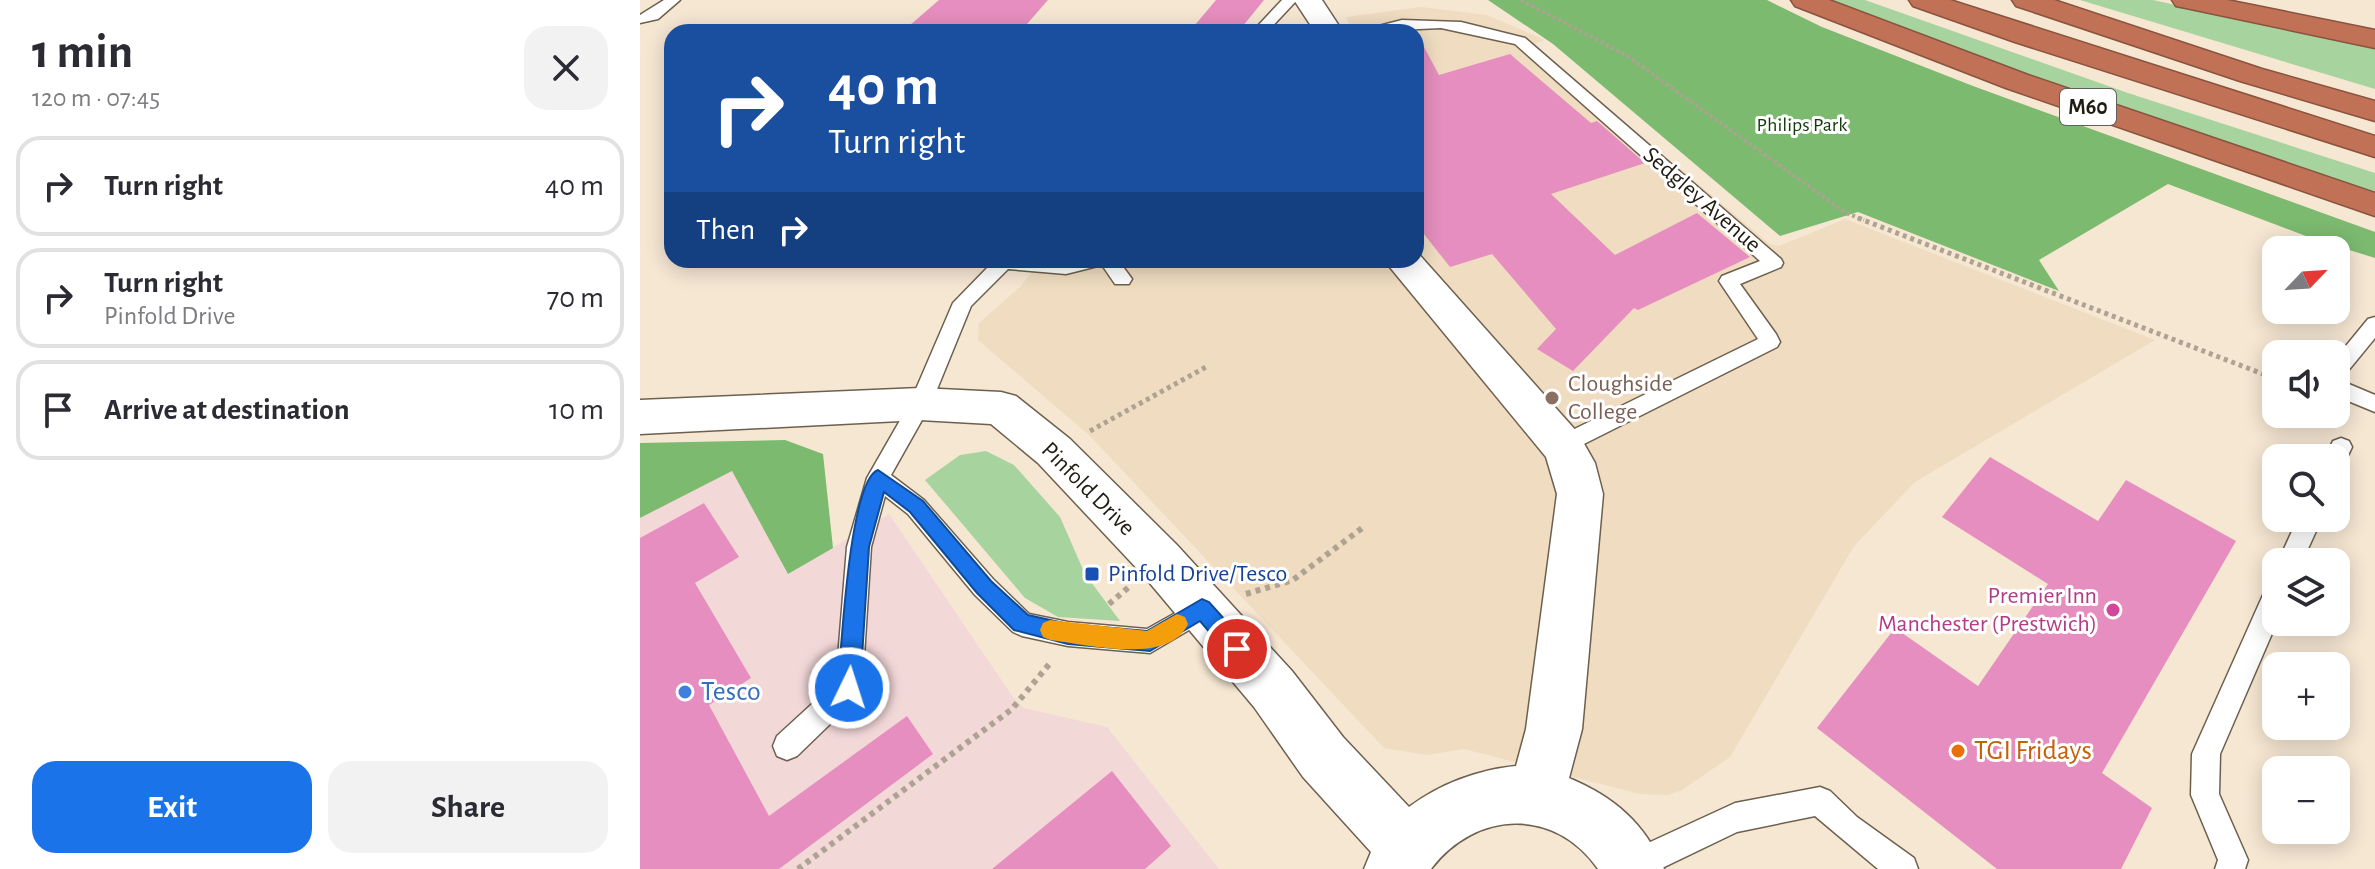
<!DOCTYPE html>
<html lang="en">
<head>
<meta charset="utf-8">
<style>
  body { margin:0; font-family:"Alegreya Sans",sans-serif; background:#f2f2f3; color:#2b2b33; height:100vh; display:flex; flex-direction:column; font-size:30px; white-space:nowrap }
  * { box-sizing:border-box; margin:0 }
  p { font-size:26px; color:#7c7c81 }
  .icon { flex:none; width:44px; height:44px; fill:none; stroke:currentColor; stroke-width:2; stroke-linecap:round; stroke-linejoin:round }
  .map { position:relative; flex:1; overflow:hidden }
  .sheet { display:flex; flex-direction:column; background:#fff; width:640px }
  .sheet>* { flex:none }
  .hud { position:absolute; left:24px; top:24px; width:760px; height:244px; border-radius:24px; box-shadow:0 4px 20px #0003; background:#1a4fa0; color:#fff; overflow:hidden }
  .needle { width:52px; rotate:65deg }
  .controls { position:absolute; left:1622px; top:236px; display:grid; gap:16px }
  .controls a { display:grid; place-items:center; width:88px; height:88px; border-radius:16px; background:#fff; box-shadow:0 4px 20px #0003; font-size:40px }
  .pin { position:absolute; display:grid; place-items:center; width:68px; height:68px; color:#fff; margin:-34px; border:4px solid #fff; border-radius:50%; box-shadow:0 2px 8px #0007 }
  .me { position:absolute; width:88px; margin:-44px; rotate:4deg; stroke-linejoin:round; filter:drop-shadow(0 0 6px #0008) }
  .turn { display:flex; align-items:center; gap:28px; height:168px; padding:0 32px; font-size:36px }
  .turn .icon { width:104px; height:104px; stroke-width:2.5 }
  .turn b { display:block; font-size:56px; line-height:68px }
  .then { display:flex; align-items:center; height:76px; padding:0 32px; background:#0003; gap:16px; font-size:30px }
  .round { display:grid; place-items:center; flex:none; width:84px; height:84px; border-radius:24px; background:#f2f2f3 }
  .overview { display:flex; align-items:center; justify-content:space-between; height:136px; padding:0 32px }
  h1 { font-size:48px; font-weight:600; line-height:60px }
  .button { display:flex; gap:16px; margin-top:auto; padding:16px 32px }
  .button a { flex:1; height:92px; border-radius:24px; background:#1a73e8; color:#fff; font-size:32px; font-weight:600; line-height:92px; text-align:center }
  .button a+a { background:#f2f2f3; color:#2b2b33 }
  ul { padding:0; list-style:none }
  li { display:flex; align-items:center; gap:24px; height:100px; margin:0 16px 12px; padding:0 16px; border:4px solid #e1e1e2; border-radius:24px }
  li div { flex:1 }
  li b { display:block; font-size:30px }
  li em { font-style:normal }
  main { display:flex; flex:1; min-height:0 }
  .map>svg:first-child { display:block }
  .commercial { fill:#f3d8d8 }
  .built { fill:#efdcc1 }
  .green { fill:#a7d39f }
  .forest { fill:#7cba70 }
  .building { fill:#e68ebf }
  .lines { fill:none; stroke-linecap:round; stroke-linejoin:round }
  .lane-casing { stroke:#6d604f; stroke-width:3 }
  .street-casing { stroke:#6d604f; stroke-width:3 }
  .highway-casing { stroke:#89533e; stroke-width:3 }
  .path-far2 { stroke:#aea292; stroke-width:4; stroke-dasharray:3 3; stroke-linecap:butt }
  .path-far1 { stroke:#aea292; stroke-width:5; stroke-dasharray:4 4; stroke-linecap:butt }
  .path { stroke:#aea292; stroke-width:6; stroke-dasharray:5 5; stroke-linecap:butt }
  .lane { fill:#fff; fill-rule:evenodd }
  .street { fill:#fff; fill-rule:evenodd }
  .highway { fill:#c17155; fill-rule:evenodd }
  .route { fill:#1a73e8; stroke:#114b97; stroke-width:2 }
  .slow { fill:#f59e0b }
  .education-dot { fill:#8d6e63; stroke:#fff; stroke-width:3 }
  .transit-dot { fill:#1a4fb4; stroke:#fff; stroke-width:3 }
  .hotel-dot { fill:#d1479c; stroke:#fff; stroke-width:3 }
  .shop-dot { fill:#3f7fe0; stroke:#fff; stroke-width:3 }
  .food-dot { fill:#e8710a; stroke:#fff; stroke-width:3 }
  .labels { text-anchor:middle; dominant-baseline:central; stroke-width:6; stroke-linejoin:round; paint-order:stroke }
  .far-park-label { font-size:20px; fill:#123c09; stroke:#fff }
  .shield { fill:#fff; stroke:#635f5a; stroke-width:2 }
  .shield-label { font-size:22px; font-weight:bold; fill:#201b13 }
  .street-label { font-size:24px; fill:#201b13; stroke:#fff }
  .education-label { font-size:24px; fill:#785e54; stroke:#fff; text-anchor:start }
  .transit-label { font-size:24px; fill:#164399; stroke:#fff; text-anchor:start }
  .hotel-label { font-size:24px; fill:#b23c85; stroke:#fff; text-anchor:end }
  .near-shop-label { font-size:28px; fill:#366cbe; stroke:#fff; text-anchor:start }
  .near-food-label { font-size:28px; fill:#c56008; stroke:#fff; text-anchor:start }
</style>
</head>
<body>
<main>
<section class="sheet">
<div class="overview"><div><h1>1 min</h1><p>120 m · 07:45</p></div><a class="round"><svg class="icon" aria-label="close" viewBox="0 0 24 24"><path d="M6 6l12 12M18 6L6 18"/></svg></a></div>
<ul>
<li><svg class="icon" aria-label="right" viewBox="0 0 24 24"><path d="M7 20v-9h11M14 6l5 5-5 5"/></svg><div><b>Turn right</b></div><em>40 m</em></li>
<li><svg class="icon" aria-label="right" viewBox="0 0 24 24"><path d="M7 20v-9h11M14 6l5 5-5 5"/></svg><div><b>Turn right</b><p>Pinfold Drive</p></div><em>70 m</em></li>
<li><svg class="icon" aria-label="arrive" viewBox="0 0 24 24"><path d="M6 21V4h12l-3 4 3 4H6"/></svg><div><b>Arrive at destination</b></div><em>10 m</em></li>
</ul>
<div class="button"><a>Exit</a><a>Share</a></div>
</section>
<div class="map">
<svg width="1735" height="869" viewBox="0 0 1735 869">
  <rect width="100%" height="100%" fill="#f6e7d3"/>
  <path class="commercial" d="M92,471L148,574L249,514L373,697L384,708L467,727L579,869H0V518Z"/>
  <path class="built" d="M781,7L847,15L905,40L892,45L1130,244L1139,246L1205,219L1515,340L1275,482L1214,546L1090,757L1042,790L1028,795L1000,794L824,749L787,755L744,748L450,436L338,340L339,323L380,287L401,260H776V32H665L710,26L706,17Z"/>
  <g class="green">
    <path d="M1182,0H1225L1488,93L1735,173V196L1445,97Z"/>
    <path d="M1440,0H1513L1735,49V89Z"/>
    <path d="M346,451L374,465L420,517L445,574L480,621L418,617L385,598L285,480L320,455Z"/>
  </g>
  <g class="forest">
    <path d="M848,0H1127L1182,27L1333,86L1735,232V258L1674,239L1528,184L1399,260L1419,291L1218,212L1140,236L913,44Z"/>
    <path d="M145,440L183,454L193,548L148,574L92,471L0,518V443Z"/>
  </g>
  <g class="building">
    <path d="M299,0H408L380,32H262Z"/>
    <path d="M576,0H624L598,32H549Z"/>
    <path d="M776,32L799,75L870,54L951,123L957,121L1005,163L911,194L975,255L1057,213L1110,257L998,310L994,308L933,371L897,349L916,329L852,254L810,267L776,224Z"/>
    <path d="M1350,457L1458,521L1486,480L1596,541L1462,773L1512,808L1481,869H1357L1177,728L1255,628L1338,686L1408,584L1302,517Z"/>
    <path d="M64,503L99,557L55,583L111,678L69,705L129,816L267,716L293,754L139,869H0V538Z"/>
    <path d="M472,771L531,846L505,869H352Z"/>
  </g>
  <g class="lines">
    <defs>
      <g id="lane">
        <path d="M24,0H40L18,19L0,23V15Z"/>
        <path d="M642,0H657L627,32H612Z"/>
        <path d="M762,20L821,22L885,38L1141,259L1143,263L1141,267L1100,284L1136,334L1140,342L1137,347L930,451H914L911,445L914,439L1118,339L1079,281L1082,276L1120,261L875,44L801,28L715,32Z"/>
        <path d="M74,260H183L174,266H83Z"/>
        <path d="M327,260H478L492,279L489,284H475L462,265L426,274L368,269L331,306L291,404L251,475L284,500L353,579L389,614L428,622L507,629L562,598L571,601L575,609L571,617L510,653L428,646L382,636L373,632L335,595L268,514L245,496L231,547L222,688L218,697L157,756L147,760L137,756L133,746L137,736L196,682L207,547L227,478L270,403L313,303L348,267L329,264Z"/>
        <path d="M1735,317V338L1703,377L1697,379L1735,395V412L1696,396V358L1728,319Z"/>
        <path d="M1701,438L1709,441L1712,447L1704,464L1696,467V458H1685L1693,441Z"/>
        <path d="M1658,518H1682L1662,562H1638Z"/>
        <path d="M1636,583L1637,622L1580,754L1579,794L1608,860L1605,869H1575L1578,860L1551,795L1552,754L1627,586Z"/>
        <path d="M1180,787L1190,791L1217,817L1274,858L1278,869H1238L1175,816L1097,832L1020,869H979L978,866L982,855L1095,803Z"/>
      </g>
      <g id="street">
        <path d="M654,0H682L703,32H675Z"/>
        <path d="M776,251L938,433L955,463L963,494L942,729L929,778C974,797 1005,823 1024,869H958C915,807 836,810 791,869H724L731,852L663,777L614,707L503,575L398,463L351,424L280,420L0,434V400L280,388L361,392L376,396L430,439L537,545L652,671L703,737L769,807C800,784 837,770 876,766L886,729L917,494L906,457L744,260H776Z"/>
      </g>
      <g id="highway">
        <path d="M1151,0H1189L1388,75L1735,193V216L1366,88L1155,6Z"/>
        <path d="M1269,0H1310L1735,136V157L1375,42L1273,6Z"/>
        <path d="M1372,0H1414L1622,69L1735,101V121L1600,81L1376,6Z"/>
        <path d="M1532,0H1587L1735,30V48L1546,8L1536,6Z"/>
      </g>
    </defs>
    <use href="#lane" class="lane-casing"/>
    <use href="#street" class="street-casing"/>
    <use href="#highway" class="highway-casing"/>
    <path class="path-far2" d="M881,0L986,55L1206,213L1224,220"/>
    <g class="path-far1">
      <path d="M1218,218L1636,379"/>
      <path d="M450,431L566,367"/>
    </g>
    <g class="path">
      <path d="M606,594L653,580L725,526"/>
      <path d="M469,604L489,587"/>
      <path d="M158,869L372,709L411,662"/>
    </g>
    <use href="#lane" class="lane"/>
    <use href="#street" class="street"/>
    <use href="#highway" class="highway"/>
  </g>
  <path class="route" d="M238,470L283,501L351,581L388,615L428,624L507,631L562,599L569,602L605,642L608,649L605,656L597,659L590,656L560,621L510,651L428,644L374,630L337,593L270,512L244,492L229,547L220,688L217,695L209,698L201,695L198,688C201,654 209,480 238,470Z"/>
  <path class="slow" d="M537,614L545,617L548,624C529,666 446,644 410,640L403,637L400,630L403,623L410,620L507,631Z"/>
  <circle class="education-dot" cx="912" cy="398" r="8"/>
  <rect class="transit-dot" x="444" y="566" width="16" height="16" rx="4"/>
  <circle class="hotel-dot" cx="1473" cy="610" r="8"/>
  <circle class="shop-dot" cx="45" cy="692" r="8"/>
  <circle class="food-dot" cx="1318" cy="751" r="8"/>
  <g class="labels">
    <g class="far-park-label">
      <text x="1162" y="125">Philips Park</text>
    </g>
    <rect class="shield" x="1420" y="89" width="56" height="36" rx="6"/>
    <g class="shield-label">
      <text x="1448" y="107">M60</text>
    </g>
    <g class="street-label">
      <text transform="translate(1062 200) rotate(41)">Sedgley Avenue</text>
      <text transform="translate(448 489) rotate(45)">Pinfold Drive</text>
    </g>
    <g class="education-label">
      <text x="928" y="384">Cloughside<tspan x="928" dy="28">College</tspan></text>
    </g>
    <g class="transit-label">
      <text x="468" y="574">Pinfold Drive/Tesco</text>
    </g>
    <g class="hotel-label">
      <text x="1457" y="596">Premier Inn<tspan x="1457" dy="28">Manchester (Prestwich)</tspan></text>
    </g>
    <g class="near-shop-label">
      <text x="61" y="692">Tesco</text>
    </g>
    <g class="near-food-label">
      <text x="1334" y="751">TGI Fridays</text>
    </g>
  </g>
</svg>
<div class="controls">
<a><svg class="needle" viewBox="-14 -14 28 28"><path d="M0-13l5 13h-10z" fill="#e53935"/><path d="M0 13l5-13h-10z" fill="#7c7c81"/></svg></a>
<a><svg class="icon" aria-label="sound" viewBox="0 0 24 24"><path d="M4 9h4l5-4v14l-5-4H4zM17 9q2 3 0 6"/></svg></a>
<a><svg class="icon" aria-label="search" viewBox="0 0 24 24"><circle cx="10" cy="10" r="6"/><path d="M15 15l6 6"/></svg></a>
<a><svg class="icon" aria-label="layers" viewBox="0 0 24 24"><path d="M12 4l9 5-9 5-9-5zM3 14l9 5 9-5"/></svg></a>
<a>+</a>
<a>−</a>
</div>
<div class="pin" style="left:597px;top:649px;background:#d93025"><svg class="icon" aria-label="arrive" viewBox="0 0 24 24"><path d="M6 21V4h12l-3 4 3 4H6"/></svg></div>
<svg class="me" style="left:209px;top:688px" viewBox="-20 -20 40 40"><circle r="17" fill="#1a73e8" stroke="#fff" stroke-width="3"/><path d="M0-11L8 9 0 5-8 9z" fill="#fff"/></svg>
<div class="hud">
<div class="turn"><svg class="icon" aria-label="right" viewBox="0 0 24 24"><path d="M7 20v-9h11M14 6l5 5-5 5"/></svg><div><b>40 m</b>Turn right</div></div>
<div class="then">Then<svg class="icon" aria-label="right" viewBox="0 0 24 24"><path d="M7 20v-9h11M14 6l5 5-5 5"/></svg></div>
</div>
</div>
</main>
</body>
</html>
